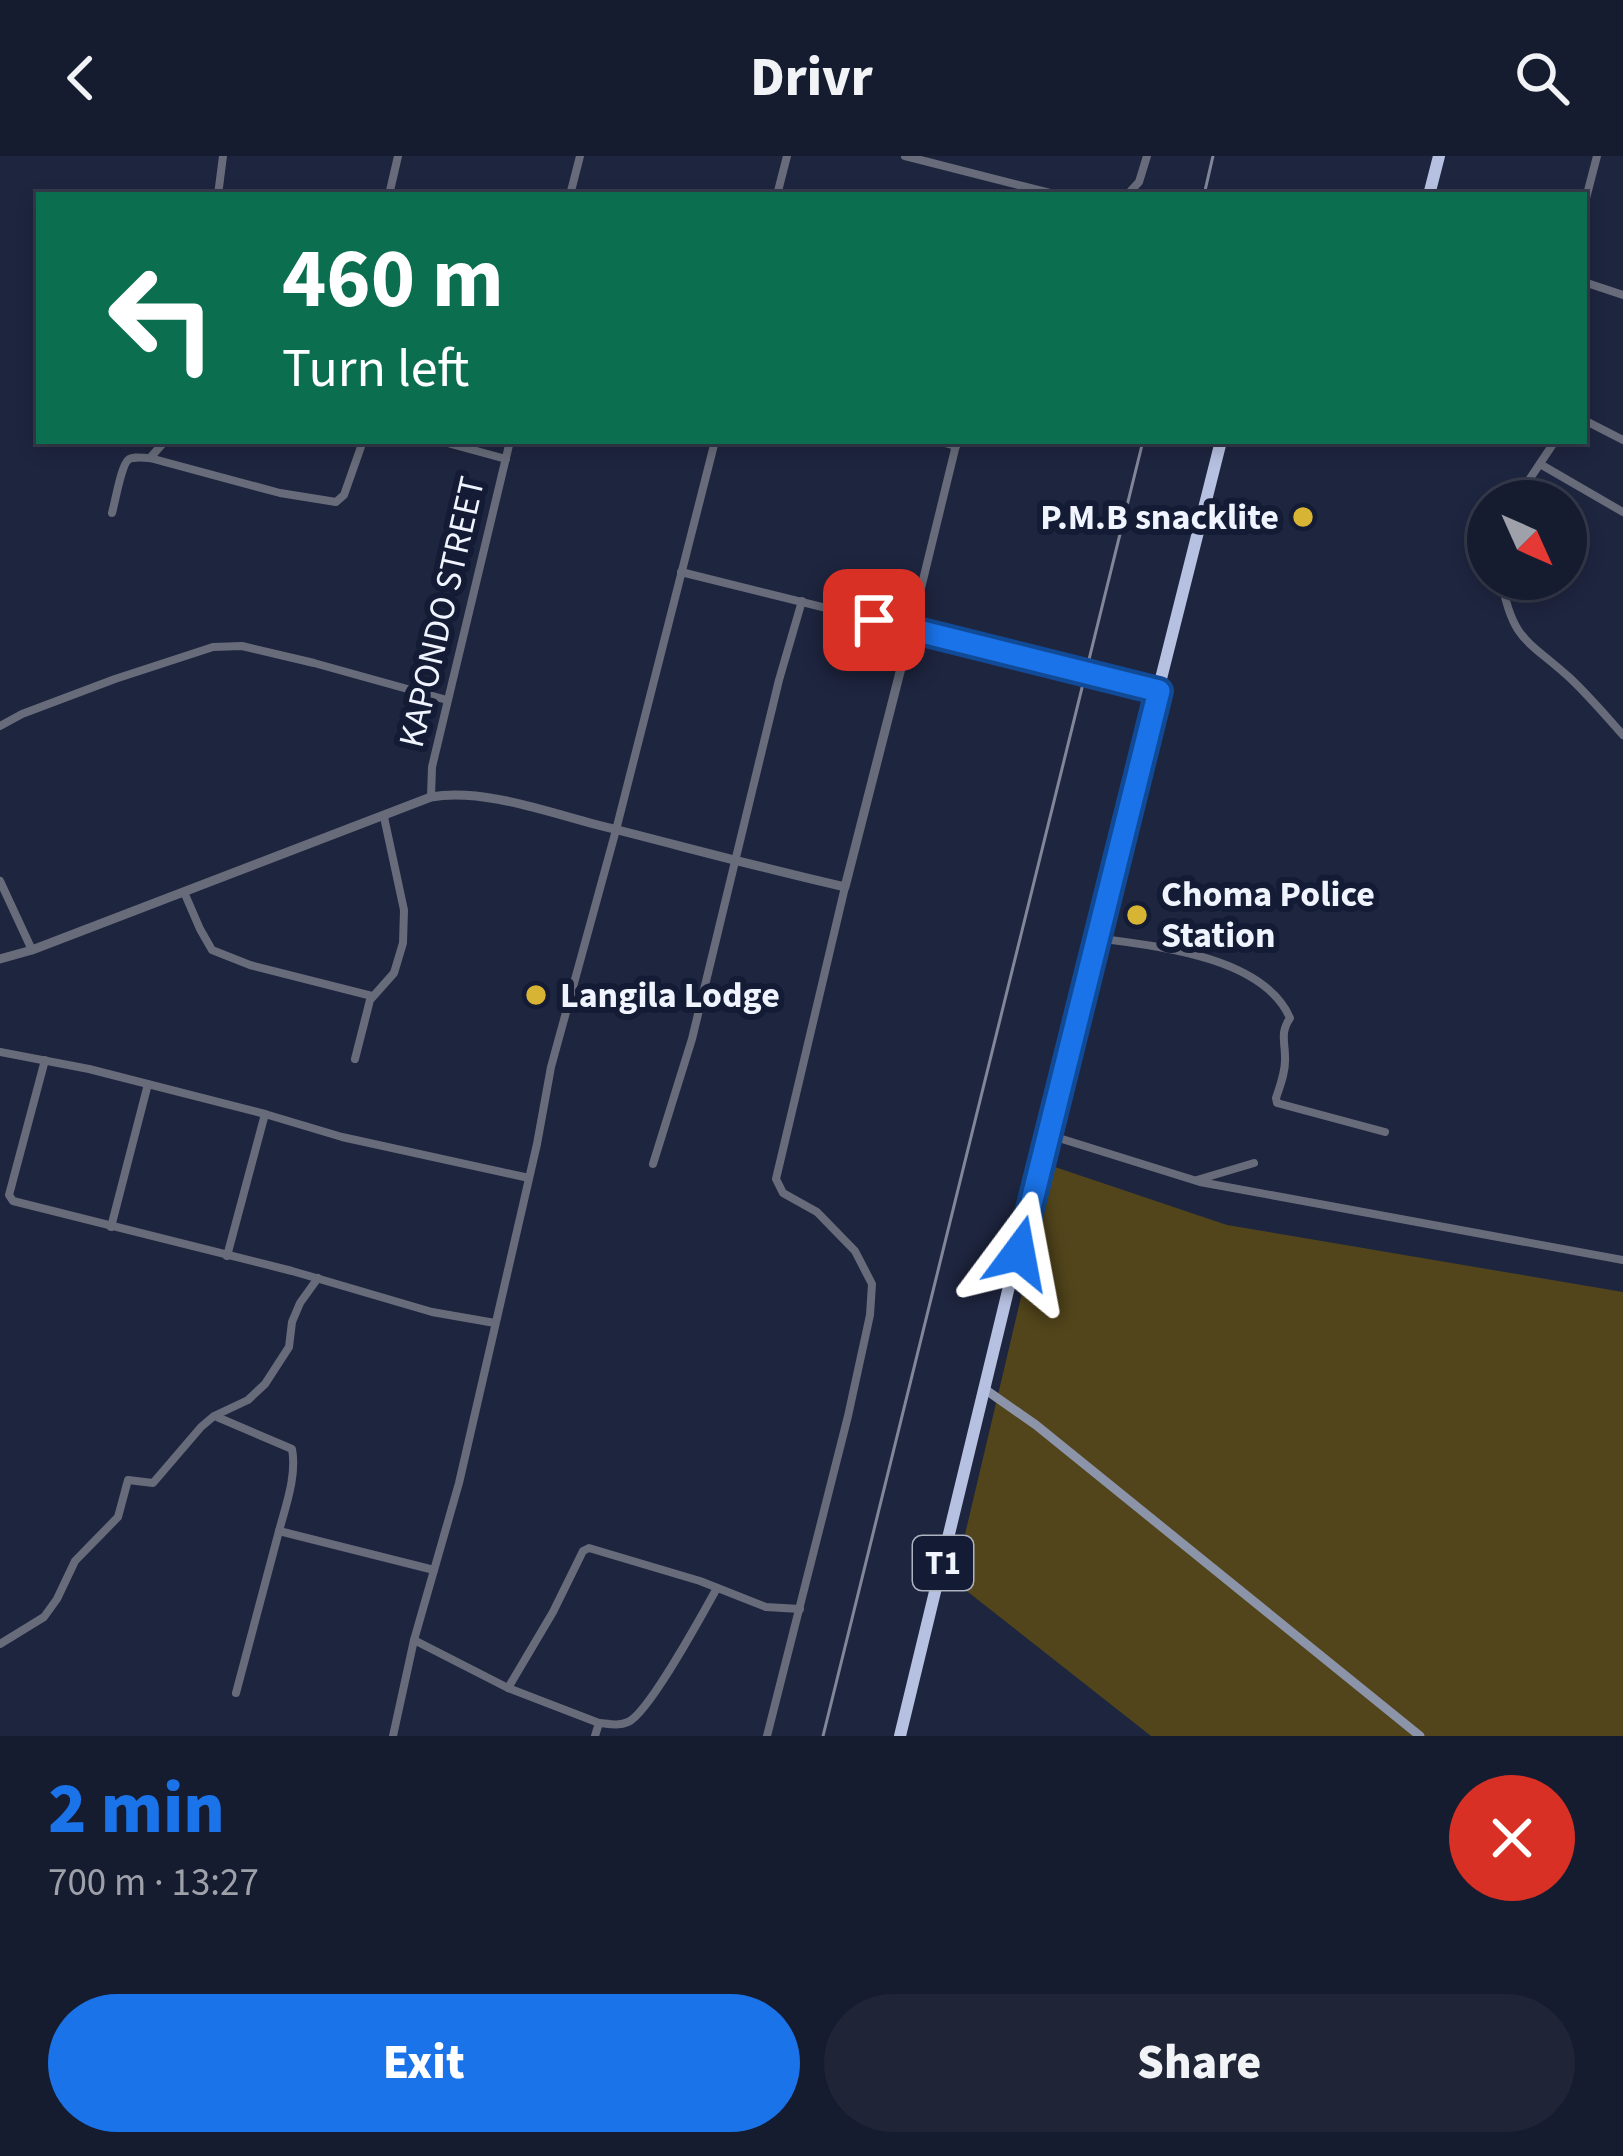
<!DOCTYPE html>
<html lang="en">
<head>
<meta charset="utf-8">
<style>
  body { margin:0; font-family:"Source Sans 3",sans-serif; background:#1f2537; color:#f1f3f6; height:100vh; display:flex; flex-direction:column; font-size:45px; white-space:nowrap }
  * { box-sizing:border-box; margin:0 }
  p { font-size:39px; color:#9ea1aa }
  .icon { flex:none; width:66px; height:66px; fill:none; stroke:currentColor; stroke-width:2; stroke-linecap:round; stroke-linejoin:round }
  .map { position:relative; height:1580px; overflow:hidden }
  .details { display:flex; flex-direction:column; background:#161c2f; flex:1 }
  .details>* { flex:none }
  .guide { position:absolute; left:36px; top:36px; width:1551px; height:252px; border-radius:0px; box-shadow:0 6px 18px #0003,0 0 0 3px #353a4b; background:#0b6e4f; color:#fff; overflow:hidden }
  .needle { width:78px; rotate:135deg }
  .controls { position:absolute; left:1467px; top:324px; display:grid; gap:24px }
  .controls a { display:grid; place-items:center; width:120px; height:120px; border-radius:50%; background:#161c2f; box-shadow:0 6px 18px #0003,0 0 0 3px #353a4b; font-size:60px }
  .pin { position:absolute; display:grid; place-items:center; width:102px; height:102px; color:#fff; margin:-51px; border-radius:24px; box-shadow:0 6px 18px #0006 }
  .me { position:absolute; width:132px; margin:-66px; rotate:13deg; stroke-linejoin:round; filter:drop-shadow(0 0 9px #0008) }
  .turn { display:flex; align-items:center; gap:42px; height:252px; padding:0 48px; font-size:54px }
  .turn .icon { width:156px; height:156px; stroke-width:2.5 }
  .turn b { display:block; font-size:84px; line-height:102px }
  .round { display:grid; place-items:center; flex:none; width:126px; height:126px; border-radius:63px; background:#1f2537 }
  .headline { display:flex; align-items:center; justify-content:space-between; height:204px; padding:0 48px }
  h1 { font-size:72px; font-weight:800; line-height:90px; color:#1a73e8 }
  .cta { display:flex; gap:24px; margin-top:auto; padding:24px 48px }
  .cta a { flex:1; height:138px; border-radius:72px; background:#1a73e8; color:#fff; font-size:48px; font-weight:800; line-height:138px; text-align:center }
  .cta a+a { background:#1f2537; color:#f1f3f6 }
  header { display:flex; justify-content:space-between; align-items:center; height:156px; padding:0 48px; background:#161c2f; font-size:54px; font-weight:800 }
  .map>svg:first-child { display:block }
  .green { fill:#52451b }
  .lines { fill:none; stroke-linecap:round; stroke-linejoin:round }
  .minor { stroke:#686c7a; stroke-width:8 }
  .tertiary { stroke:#686c7a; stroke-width:9 }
  .secondary { stroke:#8c94aa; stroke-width:9 }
  .trunk { stroke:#b6c0e0; stroke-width:12 }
  .rail { stroke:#818699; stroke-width:3 }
  .route-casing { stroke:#114b97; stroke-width:30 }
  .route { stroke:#1a73e8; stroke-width:21 }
  .poi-dot { fill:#d8b434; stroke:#141b34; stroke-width:4.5 }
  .labels { text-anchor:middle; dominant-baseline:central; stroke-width:12; stroke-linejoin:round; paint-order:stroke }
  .shield { fill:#141b34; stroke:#aeb3c2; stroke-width:3 }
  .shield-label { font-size:33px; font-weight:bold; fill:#f0f4ff }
  .poi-label { font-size:36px; font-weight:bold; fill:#f0f4ff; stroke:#141b34; text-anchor:start }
  .street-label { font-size:36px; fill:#f0f4ff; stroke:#141b34 }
</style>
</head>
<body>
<header><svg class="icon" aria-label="back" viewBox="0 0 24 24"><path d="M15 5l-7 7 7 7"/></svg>Drivr<svg class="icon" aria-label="search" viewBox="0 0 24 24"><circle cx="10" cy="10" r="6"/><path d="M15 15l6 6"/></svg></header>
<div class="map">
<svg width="1623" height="1580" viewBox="0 0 1623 1580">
  <rect width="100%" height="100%" fill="#1e253f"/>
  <path class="green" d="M1052,1010L1227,1069L1623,1136V1580H1151L954,1425Z"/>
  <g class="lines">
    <g class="minor">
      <path d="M905,0L1058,39"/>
      <path d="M218,39L223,0"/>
      <path d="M389,39L398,0"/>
      <path d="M570,39L580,0"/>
      <path d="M777,39L787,0"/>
      <path d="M1127,39L1139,26L1147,0"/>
      <path d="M1584,50L1597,0"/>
      <path d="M1584,126L1623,139"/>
      <path d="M1584,264L1623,284"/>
      <path d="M440,285L506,303"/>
      <path d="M937,285L956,290"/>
      <path d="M150,302L165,285"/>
      <path d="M1540,308L1623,356"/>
      <path d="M1515,345L1555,285"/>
      <path d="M112,357C115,347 121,310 128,304C133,300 143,302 150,302L280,337L336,346L344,339L363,285"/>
      <path d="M681,416L911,473L957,285"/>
      <path d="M1501,423C1513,486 1527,483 1570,522C1589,540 1606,560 1623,579"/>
      <path d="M0,570L22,558L115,523L213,491L242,490L314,507L447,544"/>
      <path d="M431,641L432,611L510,285"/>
      <path d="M0,725L32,794"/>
      <path d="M184,736L200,773L212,794L250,809L372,840"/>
      <path d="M1096,782C1155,790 1263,800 1290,862C1280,877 1285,885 1285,901C1286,915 1280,930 1276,942L1277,947L1385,976"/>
      <path d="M0,896L89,913L265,958L342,981L529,1022"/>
      <path d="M355,903L370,844L394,817L403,787L404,754L384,661"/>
      <path d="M45,904L9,1039L13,1045L292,1115L432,1156L495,1167"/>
      <path d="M1046,978L1200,1026L1623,1104"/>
      <path d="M653,1008L692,883L779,524L802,445"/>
      <path d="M1197,1024L1254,1007"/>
      <path d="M111,1071L148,928"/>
      <path d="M227,1100L265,958"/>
      <path d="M217,1261L292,1293C297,1319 286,1349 279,1375"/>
      <path d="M414,1484L508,1532L599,1567L595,1580"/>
      <path d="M0,1488L44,1461L57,1443L75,1405L118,1361L128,1324L153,1327L201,1271L214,1260L248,1244L265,1228L289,1191L292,1166L300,1147L318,1122"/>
      <path d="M508,1532L553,1456L583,1395L589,1392L700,1425L766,1451L800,1453"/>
      <path d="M236,1537L279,1375L434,1414"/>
      <path d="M600,1567C610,1568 619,1570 628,1566C649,1557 703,1457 717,1432"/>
      <path d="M393,1580L414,1484L459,1327L537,988L551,911L616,674L715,285"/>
      <path d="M767,1580L848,1260L870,1159L872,1128L855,1095L817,1056L783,1037L776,1023L845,731"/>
    </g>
    <path class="tertiary" d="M0,803L32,794L431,641C481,632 545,655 594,668C678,689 761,712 845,731L911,473L1159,535"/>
    <path class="secondary" d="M986,1234L1036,1269L1420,1580"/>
    <g class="trunk">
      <path d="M1429,39L1439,0"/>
      <path d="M900,1580L1046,978L1221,285"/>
    </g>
    <g class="rail">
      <path d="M1204,39L1213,0"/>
      <path d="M823,1580L1143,285"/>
    </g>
  </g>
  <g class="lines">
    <defs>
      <path id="route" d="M874,464L1159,535L1019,1097"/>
    </defs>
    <use href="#route" class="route-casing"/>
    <use href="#route" class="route"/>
  </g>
  <g class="poi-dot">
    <circle cx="1303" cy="361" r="12"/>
    <circle cx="1137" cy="759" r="12"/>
    <circle cx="536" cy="839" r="12"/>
  </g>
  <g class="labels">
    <rect class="shield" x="913" y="1380" width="60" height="54" rx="9"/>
    <g class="shield-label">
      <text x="943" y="1407">T1</text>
    </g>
    <g class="poi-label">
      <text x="1279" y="361" text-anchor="end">P.M.B snacklite</text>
      <text x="1161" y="738">Choma Police<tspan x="1161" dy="41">Station</tspan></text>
      <text x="560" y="839">Langila Lodge</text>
    </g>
    <g class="street-label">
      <text transform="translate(442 456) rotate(-77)">KAPONDO STREET</text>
    </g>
  </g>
</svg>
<div class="controls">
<a><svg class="needle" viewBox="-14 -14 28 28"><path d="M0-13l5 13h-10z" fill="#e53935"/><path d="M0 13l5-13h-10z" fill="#9ea1aa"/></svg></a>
</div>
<div class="pin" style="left:874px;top:464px;background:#d93025"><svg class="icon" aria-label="arrive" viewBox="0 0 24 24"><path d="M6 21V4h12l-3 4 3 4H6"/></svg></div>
<svg class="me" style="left:1019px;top:1097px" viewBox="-20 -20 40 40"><path d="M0-17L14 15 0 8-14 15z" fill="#1a73e8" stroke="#fff" stroke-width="4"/></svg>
<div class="guide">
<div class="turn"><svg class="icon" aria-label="left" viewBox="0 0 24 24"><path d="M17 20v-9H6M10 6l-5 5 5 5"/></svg><div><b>460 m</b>Turn left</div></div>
</div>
</div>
<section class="details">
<div class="headline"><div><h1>2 min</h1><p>700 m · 13:27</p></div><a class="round" style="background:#d93025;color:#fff"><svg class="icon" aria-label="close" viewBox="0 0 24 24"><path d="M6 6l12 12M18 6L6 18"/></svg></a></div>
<div class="cta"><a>Exit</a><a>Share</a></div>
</section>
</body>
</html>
